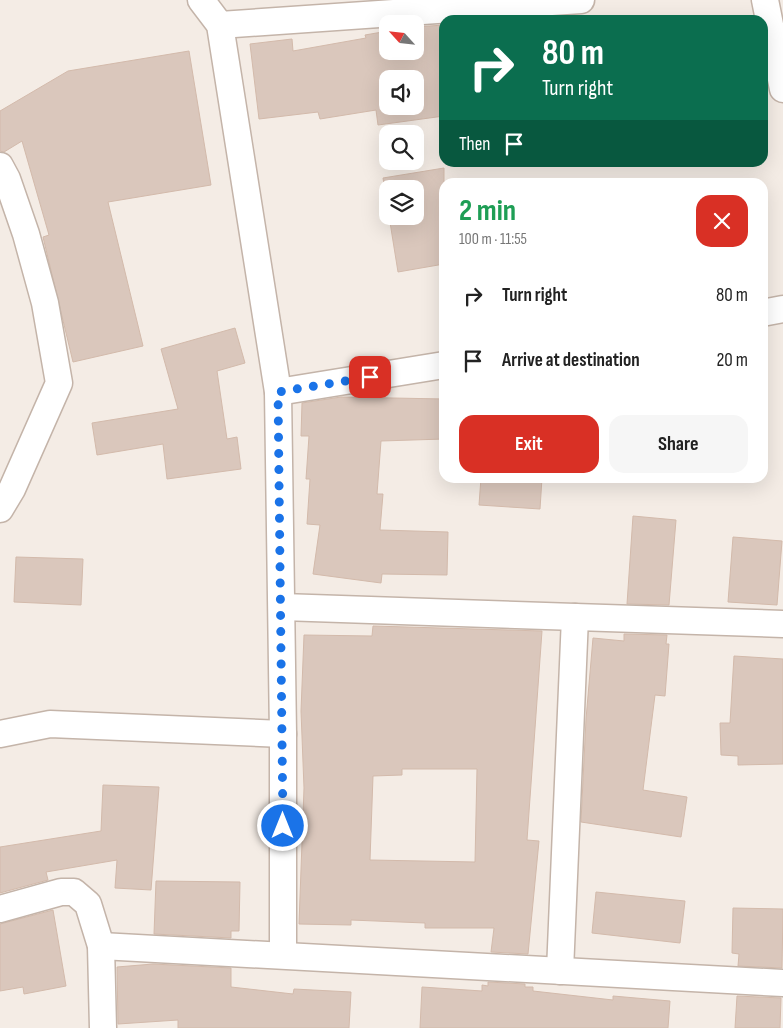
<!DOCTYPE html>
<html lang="en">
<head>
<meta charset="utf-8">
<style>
  body { margin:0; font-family:"Sofia Sans Condensed",sans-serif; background:#f6f6f6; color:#222; height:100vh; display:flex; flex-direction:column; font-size:19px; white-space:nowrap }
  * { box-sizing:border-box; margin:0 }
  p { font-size:16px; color:#767676 }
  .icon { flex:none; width:28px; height:28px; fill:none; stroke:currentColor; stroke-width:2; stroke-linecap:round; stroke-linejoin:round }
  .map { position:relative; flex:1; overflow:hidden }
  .sheet { position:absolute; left:439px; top:178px; width:329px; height:305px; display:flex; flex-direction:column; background:#fff; border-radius:15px; box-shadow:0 5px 20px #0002 }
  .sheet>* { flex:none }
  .guide { position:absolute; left:439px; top:15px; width:329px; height:152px; border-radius:15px; box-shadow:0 5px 20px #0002; background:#0b6e4f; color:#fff; overflow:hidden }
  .needle { width:32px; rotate:297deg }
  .tools { position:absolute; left:379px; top:15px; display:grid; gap:10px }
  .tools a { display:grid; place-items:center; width:45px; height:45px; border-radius:10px; background:#fff; box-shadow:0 5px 20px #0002; font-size:25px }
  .pin { position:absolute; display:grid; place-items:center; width:42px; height:42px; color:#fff; margin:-21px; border-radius:10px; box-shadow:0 2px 8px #0006 }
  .me { position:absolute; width:55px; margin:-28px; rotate:0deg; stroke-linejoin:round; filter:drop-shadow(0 0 4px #0008) }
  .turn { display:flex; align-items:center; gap:18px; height:105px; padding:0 20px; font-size:22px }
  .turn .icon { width:65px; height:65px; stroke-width:2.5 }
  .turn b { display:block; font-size:35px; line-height:42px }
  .then { display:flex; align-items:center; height:48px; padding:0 20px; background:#0003; gap:10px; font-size:19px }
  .round { display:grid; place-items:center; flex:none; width:52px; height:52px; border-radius:15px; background:#f6f6f6 }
  .summary { display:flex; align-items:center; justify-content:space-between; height:85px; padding:0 20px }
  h1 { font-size:30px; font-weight:700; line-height:38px; color:#1e9e55 }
  .action { display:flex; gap:10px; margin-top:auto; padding:10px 20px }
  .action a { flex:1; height:58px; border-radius:15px; background:#d93025; color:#fff; font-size:20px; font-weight:700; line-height:58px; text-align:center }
  .action a+a { background:#f6f6f6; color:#222 }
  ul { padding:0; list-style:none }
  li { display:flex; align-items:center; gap:15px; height:65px; padding:0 20px }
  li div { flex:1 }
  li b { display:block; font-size:19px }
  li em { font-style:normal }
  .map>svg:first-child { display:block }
  .building { fill:#dac7bc; stroke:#d3baab; fill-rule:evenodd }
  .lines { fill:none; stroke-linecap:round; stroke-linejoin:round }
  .street-casing { stroke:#c4b4a9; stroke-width:29 }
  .street { stroke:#fff; stroke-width:26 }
  .route { stroke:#1a73e8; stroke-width:9; stroke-dasharray:0 16.2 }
</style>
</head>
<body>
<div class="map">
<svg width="783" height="1028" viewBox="0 0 783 1028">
  <rect width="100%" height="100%" fill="#f4ece5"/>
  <g class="building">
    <path d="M444,25V116L378,125L376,110L320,119L318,112L259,119L250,44L292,39L293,51L366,38L365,35L388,31V51H415V27ZM388,79H415V106H388Z"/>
    <path d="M189,51L211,185L108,202L143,346L73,362L43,237L49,235L22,141L4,152L0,151V111L68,71Z"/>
    <path d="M444,168V264L398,272L389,216H415V189H388V208L383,178Z"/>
    <path d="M235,328L245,363L217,371L227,439L237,437L241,469L167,479L163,444L97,455L92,423L178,409L161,349Z"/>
    <path d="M341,397L444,399V439L381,441L377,494H383L380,530L448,532L447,575L382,574L381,583L313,574L320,525L307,524L310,479H306L309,436H301L302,403Z"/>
    <path d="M481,478H542L540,509L479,505Z"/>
    <path d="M633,516L676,520L669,605L627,604Z"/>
    <path d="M733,537L782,541L777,605L728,602Z"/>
    <path d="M16,557L83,559L81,605L14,602Z"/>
    <path d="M373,626L542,631L527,840L539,841L528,954L491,952L494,928H425V923L351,920V925L299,924L304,788L301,711L304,635L372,636ZM402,769H477L475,862L370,860L373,776L402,775Z"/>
    <path d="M624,634L667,635L666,644H669L665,696L655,695L643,790L687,797L681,837L581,822L586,719L593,638L624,641Z"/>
    <path d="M734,656L783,659V764L738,765V756L721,755L720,723H730Z"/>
    <path d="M103,785L159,787L151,890L115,888L117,860L46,872L48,880L0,893V847L101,831Z"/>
    <path d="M156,881L240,882L239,931H231V938L154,934Z"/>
    <path d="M596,892L685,901L680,943L592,933Z"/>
    <path d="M733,908L783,909L782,968L738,966L739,954L732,953Z"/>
    <path d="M53,910L66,986L24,994L23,987L0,991V924Z"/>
    <path d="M153,964L231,968V987L293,994L294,989L351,992L349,1028H178V1020L118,1024L117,967Z"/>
    <path d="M488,982L525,984V987H533V991L613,1000V996L670,1001L668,1028H420L422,987L482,991V985L488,986Z"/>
    <path d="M737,996L781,998L780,1028H735Z"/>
  </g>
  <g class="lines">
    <defs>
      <g id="street">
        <path d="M201,0L220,25L278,392L283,734V955"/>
        <path d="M765,0L783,89"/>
        <path d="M220,25L581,0"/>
        <path d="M0,166L7,179L26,234L45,303L59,383L12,489L0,509"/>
        <path d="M762,313L783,309"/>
        <path d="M278,392L444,365"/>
        <path d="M282,607L783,624"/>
        <path d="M0,734L50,724L283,734"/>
        <path d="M0,909L61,892H74L88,904L101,946L103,1028"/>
        <path d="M101,946L783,983"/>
        <path d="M560,971L575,617"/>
      </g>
    </defs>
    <use href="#street" class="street-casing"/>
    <use href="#street" class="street"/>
  </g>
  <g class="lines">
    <path class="route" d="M283,826L278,392L370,377"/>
  </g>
</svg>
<div class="tools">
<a><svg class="needle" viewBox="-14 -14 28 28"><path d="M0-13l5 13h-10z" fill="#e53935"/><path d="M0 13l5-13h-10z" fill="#767676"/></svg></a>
<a><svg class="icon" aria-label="sound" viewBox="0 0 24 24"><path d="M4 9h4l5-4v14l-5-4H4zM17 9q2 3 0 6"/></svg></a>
<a><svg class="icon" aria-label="search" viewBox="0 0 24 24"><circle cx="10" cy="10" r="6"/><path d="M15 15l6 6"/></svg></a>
<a><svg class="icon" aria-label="layers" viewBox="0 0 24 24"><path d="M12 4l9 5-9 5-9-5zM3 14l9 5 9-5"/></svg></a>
</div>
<div class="pin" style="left:370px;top:377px;background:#d93025"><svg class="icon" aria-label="arrive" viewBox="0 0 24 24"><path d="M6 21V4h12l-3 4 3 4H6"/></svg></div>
<svg class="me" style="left:283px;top:826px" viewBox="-20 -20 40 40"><circle r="17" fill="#1a73e8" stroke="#fff" stroke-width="3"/><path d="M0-11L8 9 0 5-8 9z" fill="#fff"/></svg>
<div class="guide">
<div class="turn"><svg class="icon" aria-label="right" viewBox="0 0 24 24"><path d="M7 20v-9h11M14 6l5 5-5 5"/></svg><div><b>80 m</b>Turn right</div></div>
<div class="then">Then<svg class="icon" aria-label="arrive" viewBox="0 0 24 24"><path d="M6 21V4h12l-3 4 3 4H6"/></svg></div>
</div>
<section class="sheet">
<div class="summary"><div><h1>2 min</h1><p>100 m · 11:55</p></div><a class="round" style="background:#d93025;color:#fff"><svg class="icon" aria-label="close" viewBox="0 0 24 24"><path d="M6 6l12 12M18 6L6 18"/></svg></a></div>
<ul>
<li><svg class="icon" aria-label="right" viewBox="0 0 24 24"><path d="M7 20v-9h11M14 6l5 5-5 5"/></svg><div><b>Turn right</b></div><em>80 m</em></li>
<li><svg class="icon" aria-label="arrive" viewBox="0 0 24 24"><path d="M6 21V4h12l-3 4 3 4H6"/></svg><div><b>Arrive at destination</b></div><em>20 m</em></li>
</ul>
<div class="action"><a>Exit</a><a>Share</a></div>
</section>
</div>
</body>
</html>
